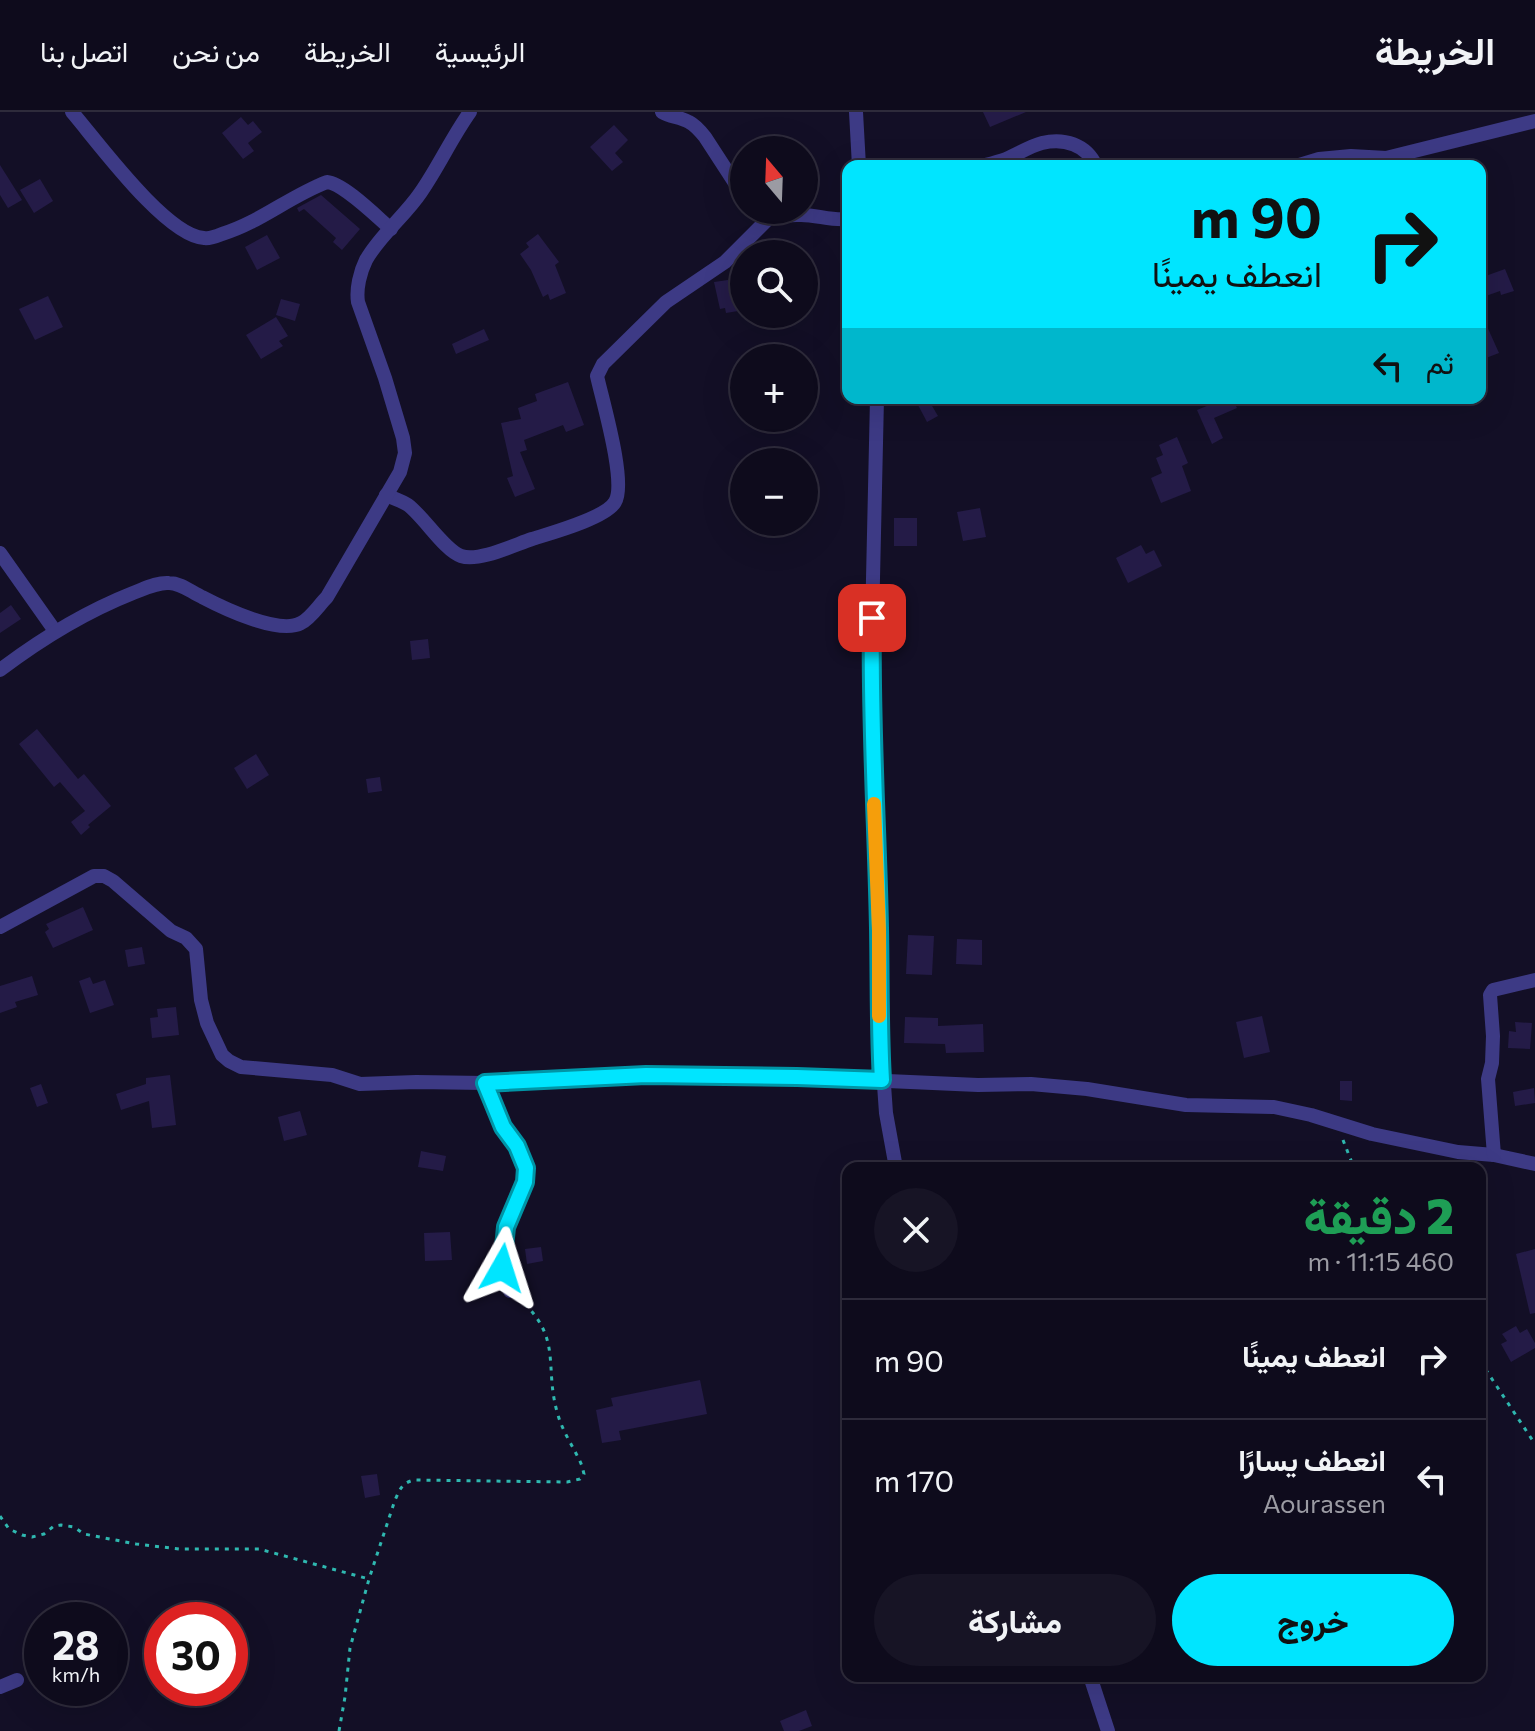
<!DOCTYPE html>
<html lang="ar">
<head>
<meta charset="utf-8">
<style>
  body { margin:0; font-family:Commissioner,Vazirmatn,sans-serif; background:#171425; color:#f1f3f6; direction:rtl; height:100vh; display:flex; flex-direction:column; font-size:30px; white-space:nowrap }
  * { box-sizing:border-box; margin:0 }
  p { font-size:26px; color:#9b9ba3 }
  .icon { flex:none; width:44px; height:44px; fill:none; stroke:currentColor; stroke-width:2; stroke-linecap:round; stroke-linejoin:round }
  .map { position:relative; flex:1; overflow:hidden; direction:ltr }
  .sheet { position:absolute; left:842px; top:1050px; width:644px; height:520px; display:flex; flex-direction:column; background:#0e0b1c; border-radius:16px; box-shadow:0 8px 32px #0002,0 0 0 2px #2e2b3b; direction:rtl }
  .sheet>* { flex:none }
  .top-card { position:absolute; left:842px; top:48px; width:644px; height:244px; border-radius:16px; box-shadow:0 8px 32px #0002,0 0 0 2px #2e2b3b; direction:rtl; background:#00e5ff; color:#111; overflow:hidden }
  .needle { width:52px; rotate:341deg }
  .controls { position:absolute; left:730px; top:24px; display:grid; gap:16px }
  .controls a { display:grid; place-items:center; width:88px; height:88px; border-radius:50%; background:#0e0b1c; box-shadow:0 8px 32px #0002,0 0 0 2px #2e2b3b; font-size:40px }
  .speed { position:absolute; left:24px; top:1490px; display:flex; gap:16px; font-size:40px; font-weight:700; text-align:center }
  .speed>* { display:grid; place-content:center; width:104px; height:104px; border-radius:50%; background:#0e0b1c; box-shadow:0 8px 32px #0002,0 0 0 2px #2e2b3b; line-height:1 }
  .speed small { font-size:20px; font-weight:400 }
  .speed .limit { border:12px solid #d22; background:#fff; color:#111 }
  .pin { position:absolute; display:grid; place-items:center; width:68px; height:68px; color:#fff; margin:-34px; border-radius:16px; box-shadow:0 4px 12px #0006 }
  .me { position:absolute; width:88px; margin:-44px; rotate:6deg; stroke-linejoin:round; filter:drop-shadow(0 0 6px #0008) }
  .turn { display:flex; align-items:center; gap:28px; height:168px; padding:0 32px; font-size:36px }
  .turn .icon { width:104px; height:104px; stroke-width:2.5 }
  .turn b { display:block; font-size:56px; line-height:68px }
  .then { display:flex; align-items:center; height:76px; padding:0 32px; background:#0003; gap:16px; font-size:30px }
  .round { display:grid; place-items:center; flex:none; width:84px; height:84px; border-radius:42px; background:#171425 }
  .summary { display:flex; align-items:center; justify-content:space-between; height:136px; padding:0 32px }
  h1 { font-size:48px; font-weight:800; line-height:60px; color:#1e9e55 }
  .primary-button { display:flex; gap:16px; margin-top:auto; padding:16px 32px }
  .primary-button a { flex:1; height:92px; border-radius:48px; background:#00e5ff; color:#111; font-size:32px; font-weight:800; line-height:92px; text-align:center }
  .primary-button a+a { background:#171425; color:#f1f3f6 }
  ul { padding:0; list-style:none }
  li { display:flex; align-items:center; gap:24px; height:120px; padding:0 32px; border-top:2px solid #2e2b3b }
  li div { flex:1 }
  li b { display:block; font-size:30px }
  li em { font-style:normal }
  header { display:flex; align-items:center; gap:48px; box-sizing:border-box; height:112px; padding:0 40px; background:#0e0b1c; border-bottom:2px solid #2e2b3b }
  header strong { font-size:38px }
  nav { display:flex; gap:44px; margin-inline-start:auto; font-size:28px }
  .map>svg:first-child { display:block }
  .building { fill:#241b47 }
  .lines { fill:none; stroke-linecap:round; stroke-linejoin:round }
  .path { stroke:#2fb8b0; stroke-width:3; stroke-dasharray:4 6; stroke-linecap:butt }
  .street { stroke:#3d3a85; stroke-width:14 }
  .route-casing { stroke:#0095a6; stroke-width:20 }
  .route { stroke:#00e5ff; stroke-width:14 }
  .slow { stroke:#f59e0b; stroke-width:14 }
</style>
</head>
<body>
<header>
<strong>الخريطة</strong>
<nav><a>الرئيسية</a><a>الخريطة</a><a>من نحن</a><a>اتصل بنا</a></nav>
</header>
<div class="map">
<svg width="1535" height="1619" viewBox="0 0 1535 1619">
  <rect width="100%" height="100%" fill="#130f26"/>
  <g class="building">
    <path d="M983,0H1026L990,15Z"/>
    <path d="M241,5L248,13L253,9L262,20L248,31L254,39L243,47L222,21Z"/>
    <path d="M614,13L628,28L615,41L623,50L612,59L590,35Z"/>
    <path d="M0,53L22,88L8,96L0,83Z"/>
    <path d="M40,67L53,89L34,101L20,78Z"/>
    <path d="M321,83L360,117L342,138L333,130L336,126L304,97L299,100L297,96Z"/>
    <path d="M538,122L559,150L555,153L566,181L550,188L548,182L543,185L531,158L520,142L529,135L526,131Z"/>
    <path d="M267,123L280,146L257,158L245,135Z"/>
    <path d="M1505,157L1514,179L1501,183L1500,179L1483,185L1480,177V166Z"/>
    <path d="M728,168L729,174L744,171V198L726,201L725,196L720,197L714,170Z"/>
    <path d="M48,184L63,215L35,228L19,197Z"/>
    <path d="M281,187L300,192L295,209L276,203Z"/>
    <path d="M1481,201L1499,241L1486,246L1480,231Z"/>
    <path d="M276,205L288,224L279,229L283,234L261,247L246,223Z"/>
    <path d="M484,217L489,228L456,242L452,232Z"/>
    <path d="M568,270L584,313L566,320L563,313L524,328L527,338L520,340L535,377L515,385L507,366L513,364L501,311L521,307L518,296L537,289L535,282Z"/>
    <path d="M1226,286H1232L1237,296L1214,306L1223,326L1212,332L1197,298Z"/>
    <path d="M928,287L938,304L927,310L918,293Z"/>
    <path d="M1177,325L1188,351L1182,354L1191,379L1161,391L1151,366L1162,361L1156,346L1163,343L1159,333Z"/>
    <path d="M980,396L986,425L963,429L957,400Z"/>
    <rect x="894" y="406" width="23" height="28"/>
    <path d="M1141,433L1146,442L1154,438L1162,454L1128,471L1116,446Z"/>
    <path d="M11,493L21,507L0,521V501Z"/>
    <path d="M428,527L430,546L412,548L410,529Z"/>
    <path d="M37,617L78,667L84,662L111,694L88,713L90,715L81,723L71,710L85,699L60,670L54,675L19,632Z"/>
    <path d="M256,642L269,663L247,677L234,656Z"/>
    <path d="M380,665L382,679L368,681L366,667Z"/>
    <path d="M83,795L93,818L53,836L45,820L49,817L46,812Z"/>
    <path d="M908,823L934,824L932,863L906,862Z"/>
    <path d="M957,827L982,828V853L956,852Z"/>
    <path d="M142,835L145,852L128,855L125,838Z"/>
    <path d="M32,864L38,883L15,890L17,895L0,901V874Z"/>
    <path d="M90,865L93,872L105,868L114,893L90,901L79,869Z"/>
    <path d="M176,895L179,923L152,926L150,906L158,905L157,897Z"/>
    <path d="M1262,904L1270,940L1244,946L1236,910Z"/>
    <path d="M905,905L938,906V914L983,912L984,940L946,941L945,932L904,931Z"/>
    <path d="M1515,910L1532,911L1530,937L1508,936L1509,919L1516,920Z"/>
    <path d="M170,963L176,1013L152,1016L149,989L121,998L116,982L146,972V966Z"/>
    <path d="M1340,969H1352V989L1340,988Z"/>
    <path d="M41,972L48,991L37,995L30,976Z"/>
    <path d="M1534,976L1535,991L1515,994L1513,980Z"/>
    <path d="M300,999L307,1023L284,1029L278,1005Z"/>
    <path d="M421,1039L446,1044L443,1059L418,1055Z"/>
    <path d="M450,1120L452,1148L425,1149L424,1121Z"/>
    <path d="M541,1135L543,1149L527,1152L525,1137Z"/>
    <path d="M1535,1137V1201L1530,1202L1516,1142Z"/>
    <path d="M1516,1214L1520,1221L1527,1217L1535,1231V1236L1511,1250L1501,1232L1507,1229L1502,1222Z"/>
    <path d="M700,1268L707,1302L619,1319L621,1328L602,1331L596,1298L613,1294L611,1286Z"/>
    <path d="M377,1362L380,1383L365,1386L361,1364Z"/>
    <path d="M806,1598L812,1614L799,1619H784L780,1609Z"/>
  </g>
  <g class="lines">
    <g class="path">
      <path d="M1343,1028L1354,1056"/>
      <path d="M1480,1249L1535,1332"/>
      <path d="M0,1404L9,1417L22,1423L32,1425L44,1422L54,1414L61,1413L74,1415L84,1422L136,1432L179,1437H259L369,1467"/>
      <path d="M339,1619L345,1585L350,1536L369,1467L395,1388C400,1377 402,1371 414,1368L567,1370L580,1367L584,1362L582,1354C575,1337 563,1321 558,1303C543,1254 564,1228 520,1187"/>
    </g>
    <g class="street">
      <path d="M72,0C97,29 166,124 204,126C208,127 217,124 222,122C259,111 290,84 327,70C343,71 377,105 391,117"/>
      <path d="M662,0C670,5 680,5 689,10C695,13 701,20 705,25L744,85"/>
      <path d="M856,0L859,54"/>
      <path d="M981,54C989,52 998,50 1006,47C1018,42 1030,34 1042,31C1064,26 1086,32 1096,54"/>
      <path d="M1296,54L1319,47L1351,44L1386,46L1535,9"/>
      <path d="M756,98C775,108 781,102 801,103C817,103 832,109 848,107"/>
      <path d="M877,286L871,557L879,819V902L886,1001L896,1056"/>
      <path d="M386,383C393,386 402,389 408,393C424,405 445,439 461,444C479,450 514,433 532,427C551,421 606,406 615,390C627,371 602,287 597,264L603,252L666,190L725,150L770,105"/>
      <path d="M0,441L55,519"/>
      <path d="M0,558C41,527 85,500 133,481C144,477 157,470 169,471C181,471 191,480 202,485C223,496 279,523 301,511C311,506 319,493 327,485L400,360L405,341L403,326L385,266L358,190C356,177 360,160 366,148C380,123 405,104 421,80C439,54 452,25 470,0"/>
      <path d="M0,815L94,764H104L113,769L171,819L186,826L196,837L201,888L207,911L222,943L229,949L241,955L332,963L360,972L416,970L485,971L578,965L646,963L797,965L978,973L1031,972L1087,977L1186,993L1274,995L1311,1003L1372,1022L1458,1040L1494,1043L1535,1052"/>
      <path d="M485,971L503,1015L517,1034L526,1056L525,1070L506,1115L503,1133L502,1156L510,1179"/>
      <path d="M1494,1043L1488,967L1492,951L1493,924L1490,883L1493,878L1535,868"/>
      <path d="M1090,1564L1108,1619"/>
      <path d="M0,1575L17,1568"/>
    </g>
  </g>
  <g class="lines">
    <defs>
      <path id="route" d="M502,1156L506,1115L525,1070L526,1056L517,1034L503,1015L485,971L646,963L797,965L882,968C879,917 880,867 879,816C877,713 870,610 872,506"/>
    </defs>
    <use href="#route" class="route-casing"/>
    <use href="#route" class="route"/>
    <path class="slow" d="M874,692L879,819V904"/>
  </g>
</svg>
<div class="controls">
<a><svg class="needle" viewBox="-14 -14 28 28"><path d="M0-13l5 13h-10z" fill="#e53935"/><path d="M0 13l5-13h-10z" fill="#9b9ba3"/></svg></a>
<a><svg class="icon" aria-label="search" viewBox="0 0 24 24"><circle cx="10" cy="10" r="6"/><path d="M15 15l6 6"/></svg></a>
<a>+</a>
<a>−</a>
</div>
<div class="speed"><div>28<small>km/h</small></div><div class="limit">30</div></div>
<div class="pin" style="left:872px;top:506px;background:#d93025"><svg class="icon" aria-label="arrive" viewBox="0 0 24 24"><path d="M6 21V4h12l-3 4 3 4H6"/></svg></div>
<svg class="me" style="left:502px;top:1156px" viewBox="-20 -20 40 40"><path d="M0-17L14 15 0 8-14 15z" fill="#00e5ff" stroke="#fff" stroke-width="4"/></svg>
<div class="top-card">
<div class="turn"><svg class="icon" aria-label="right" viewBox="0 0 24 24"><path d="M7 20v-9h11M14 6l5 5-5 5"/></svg><div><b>90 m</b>انعطف يمينًا</div></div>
<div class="then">ثم<svg class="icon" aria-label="left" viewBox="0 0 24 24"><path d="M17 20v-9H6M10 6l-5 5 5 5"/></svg></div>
</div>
<section class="sheet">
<div class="summary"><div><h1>2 دقيقة</h1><p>460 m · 11:15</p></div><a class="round"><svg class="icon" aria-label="close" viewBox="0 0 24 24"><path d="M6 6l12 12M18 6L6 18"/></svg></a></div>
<ul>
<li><svg class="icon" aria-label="right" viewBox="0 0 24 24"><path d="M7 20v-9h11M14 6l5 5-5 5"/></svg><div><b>انعطف يمينًا</b></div><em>90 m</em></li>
<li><svg class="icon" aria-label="left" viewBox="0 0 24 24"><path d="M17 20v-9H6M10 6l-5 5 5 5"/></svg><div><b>انعطف يسارًا</b><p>Aourassen</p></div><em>170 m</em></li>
</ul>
<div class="primary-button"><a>خروج</a><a>مشاركة</a></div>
</section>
</div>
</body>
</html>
